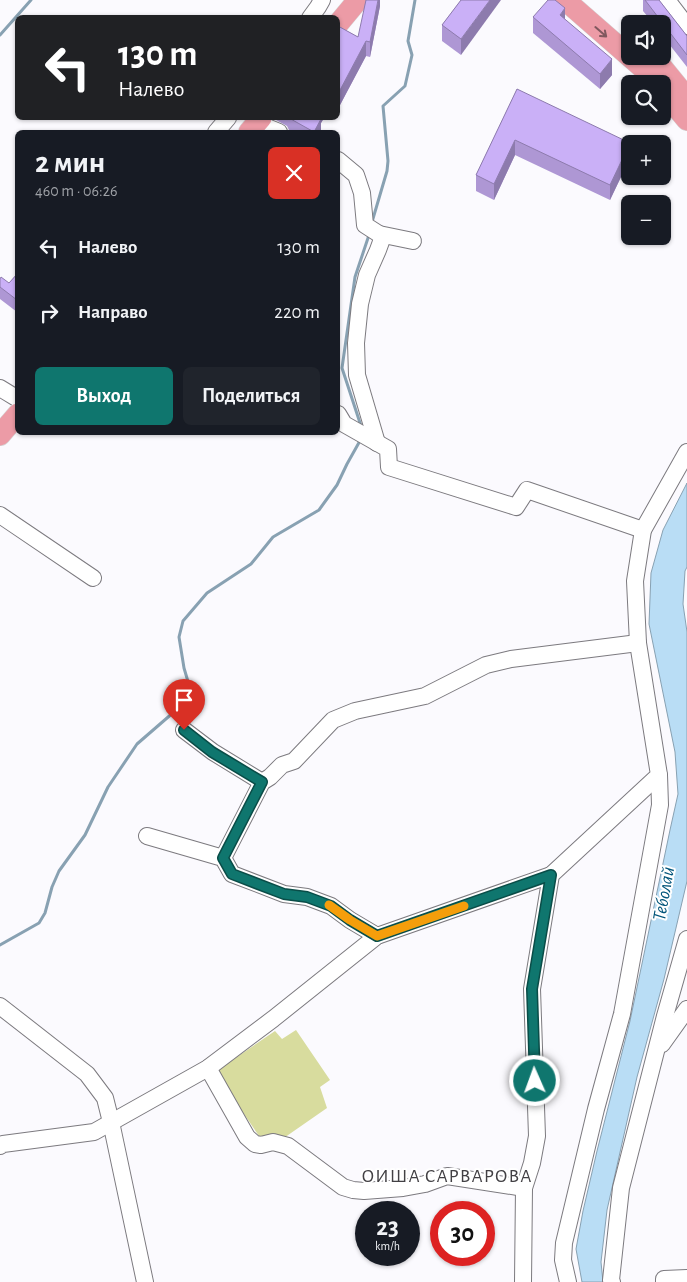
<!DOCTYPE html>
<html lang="ru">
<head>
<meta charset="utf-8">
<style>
  body { margin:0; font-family:"Alegreya Sans",sans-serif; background:#20242c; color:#f1f3f6; height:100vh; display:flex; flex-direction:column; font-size:19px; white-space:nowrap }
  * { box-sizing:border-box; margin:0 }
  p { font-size:16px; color:#9ea1a6 }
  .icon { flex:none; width:28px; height:28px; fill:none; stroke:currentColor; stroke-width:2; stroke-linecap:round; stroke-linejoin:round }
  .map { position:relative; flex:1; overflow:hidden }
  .side { position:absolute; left:15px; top:130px; width:325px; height:305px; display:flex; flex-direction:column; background:#171b24; border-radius:8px; box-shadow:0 1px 4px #0004 }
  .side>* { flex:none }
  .top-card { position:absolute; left:15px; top:15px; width:325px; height:105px; border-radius:8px; box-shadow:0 1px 4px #0004; background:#202124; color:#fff; overflow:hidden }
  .buttons { position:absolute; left:621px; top:15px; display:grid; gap:10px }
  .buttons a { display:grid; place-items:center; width:50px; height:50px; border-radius:8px; background:#171b24; box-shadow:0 1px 4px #0004; font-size:25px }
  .speed { position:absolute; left:355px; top:1201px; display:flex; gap:10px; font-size:25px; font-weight:700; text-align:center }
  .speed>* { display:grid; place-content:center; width:65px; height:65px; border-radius:50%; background:#171b24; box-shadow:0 1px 4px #0004; line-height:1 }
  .speed small { font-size:12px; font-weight:400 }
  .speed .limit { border:8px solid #d22; background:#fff; color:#111 }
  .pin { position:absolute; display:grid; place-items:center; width:42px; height:42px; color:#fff; margin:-51px -21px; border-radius:50% 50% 50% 0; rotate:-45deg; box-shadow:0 0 5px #0007 }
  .pin .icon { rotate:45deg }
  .me { position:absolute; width:55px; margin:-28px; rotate:358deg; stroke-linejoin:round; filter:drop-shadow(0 0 4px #0008) }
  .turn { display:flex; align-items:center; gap:18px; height:105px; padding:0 20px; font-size:22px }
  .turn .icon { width:65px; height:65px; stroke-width:2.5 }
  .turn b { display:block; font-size:35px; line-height:42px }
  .round { display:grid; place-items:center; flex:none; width:52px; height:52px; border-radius:8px; background:#20242c }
  .head { display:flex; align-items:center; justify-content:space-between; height:85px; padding:0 20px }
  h1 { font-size:30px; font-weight:600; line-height:38px }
  .primary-button { display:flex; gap:10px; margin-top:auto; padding:10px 20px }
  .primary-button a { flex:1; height:58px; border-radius:8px; background:#0f766e; color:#fff; font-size:20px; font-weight:600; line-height:58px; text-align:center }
  .primary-button a+a { background:#20242c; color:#f1f3f6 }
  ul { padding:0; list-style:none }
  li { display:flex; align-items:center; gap:15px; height:65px; padding:0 20px }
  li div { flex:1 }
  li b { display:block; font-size:19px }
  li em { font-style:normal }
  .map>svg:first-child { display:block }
  .green { fill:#d8dc9e }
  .water { fill:#b9ddf5; stroke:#88a1b2 }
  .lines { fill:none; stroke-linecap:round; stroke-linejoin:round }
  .stream { stroke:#88a1b2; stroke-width:3 }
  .minor-casing { stroke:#7c7a7f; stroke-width:18 }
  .major-casing { stroke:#d5d5d5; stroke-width:22 }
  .minor { stroke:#fff; stroke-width:16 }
  .major { stroke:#ec9ba6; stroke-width:21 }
  .wall { fill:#ae97d4 }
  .shaded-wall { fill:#8d7bad }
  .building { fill:#cab0f7; stroke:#8d7bad }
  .oneway { stroke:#80585e }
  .route-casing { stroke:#0a4d48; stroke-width:12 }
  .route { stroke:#0f766e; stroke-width:9 }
  .slow { stroke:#f59e0b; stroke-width:9 }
  .labels { text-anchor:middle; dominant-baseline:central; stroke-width:4; stroke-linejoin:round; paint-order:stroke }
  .water-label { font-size:19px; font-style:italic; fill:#00547a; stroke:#fff }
  .neighbourhood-label { font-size:19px; letter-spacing:1px; fill:#424044; stroke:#fff }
</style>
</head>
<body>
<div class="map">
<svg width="687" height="1282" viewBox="0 0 687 1282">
  <rect width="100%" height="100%" fill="#fbfafe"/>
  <path class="green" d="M296,1030L330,1080L320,1087L327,1108L268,1149L215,1072L275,1031L282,1039Z"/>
  <path class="water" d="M687,483V567L685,571L683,604L687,632V881L664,979L637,1077L607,1210L601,1262L603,1282H582L576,1249L583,1211L597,1151L630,1021L670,830L678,794L675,752L649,624L651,573L663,530Z"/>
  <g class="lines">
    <g class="stream">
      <path d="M0,35L31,0"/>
      <path d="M372,222L387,171L388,161L383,106L405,86L412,55L408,41L415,0"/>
      <path d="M361,426L342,368L355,277L369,235"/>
      <path d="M0,945L39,923L45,913L52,887L59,871L85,835L108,787L137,744L182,705L189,685L184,668L179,637L183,621L207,593L251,564L273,537L319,510L337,485L347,464L361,439"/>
    </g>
    <defs>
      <g id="minor">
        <path d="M667,0L687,26"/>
        <path d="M310,18L318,7L322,0"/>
        <path d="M257,123L279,132"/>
        <path d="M216,132L228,118"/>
        <path d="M338,160L356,175L362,193L365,225L379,234L382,239L378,250L367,275L360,304L356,343L357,375L377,443"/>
        <path d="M379,234L413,241"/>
        <path d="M0,388L18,399"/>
        <path d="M338,414L344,424L388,449L389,467L516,507L527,490L643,530"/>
        <path d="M0,515L93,578"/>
        <path d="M184,730L213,752L262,782"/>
        <path d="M147,836L223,858L232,874L284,894L307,897L331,906L350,920L377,936"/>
        <path d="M223,858L262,782L270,777L282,765L294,761L333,720L355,711L425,696L486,665L511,659L638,643"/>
        <path d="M0,1006L87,1074L105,1098L111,1122L145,1282"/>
        <path d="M662,1044L687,1009"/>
        <path d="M208,1068L247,1137L255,1144L261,1145L273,1142L288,1146L343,1187L353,1190L364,1191L403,1188L425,1184L447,1176L524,1188"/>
        <path d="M0,1146L3,1144L94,1132L208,1068L273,1019L377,936L551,875"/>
        <path d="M523,1282L524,1188L532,1163L537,1136L532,989L551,875L659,775L638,643L635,581L643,530L687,452"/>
        <path d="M568,1282L563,1260L564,1243L596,1109L622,1014L660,805L659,775"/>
        <path d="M612,1282L611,1280L621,1188L665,1016L687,939"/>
        <path d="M664,1282V1279L687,1278"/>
      </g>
      <g id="major">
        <path d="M565,0L652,76L658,84"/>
        <path d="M338,24L358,0"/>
        <path d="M653,58L661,66L687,98"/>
        <path d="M662,90L687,120"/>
        <path d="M249,132L261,118"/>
        <path d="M0,435L18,414"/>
      </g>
    </defs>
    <use href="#minor" class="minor-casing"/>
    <use href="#major" class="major-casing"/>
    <use href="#minor" class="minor"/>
    <use href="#major" class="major"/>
  </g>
  <g class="wall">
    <path d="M380,0V6L370,57L366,56L340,105V108L338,113V26L358,37Z"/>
    <path d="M461,0V55L442,41V25Z"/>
    <path d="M643,0H659L687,36V67L662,35V24H654L643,11Z"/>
    <path d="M533,17L565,19L612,75L600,89L533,33Z"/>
    <path d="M517,89L630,158L610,200L515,155L494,200L476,191V175Z"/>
    <path d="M276,118H324L321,123V132H289V130L287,126L276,120Z"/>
    <path d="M18,273L17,312L0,299V279L9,283Z"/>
  </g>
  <g class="shaded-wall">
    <path d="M378,0H380V6L370,57V42Z"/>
    <path d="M490,0H501L461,55V39Z"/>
    <path d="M565,8V24L560,15Z"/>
    <path d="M366,41V56L340,105V108L338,113V98L339,92Z"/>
    <path d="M612,59V75L600,89V74Z"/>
    <path d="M316,118H324L321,123V132H314Z"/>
    <path d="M515,140V155L494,200V184Z"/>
    <path d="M630,143V158L610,200V185Z"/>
  </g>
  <g class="building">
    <path d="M366,0H378L370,42L366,41L339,92L340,93L338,98V26L358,37Z"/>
    <path d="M461,0H490L461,39L442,25Z"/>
    <path d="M548,0H555L565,8L560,15L612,59L600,74L533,17Z"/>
    <path d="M645,0H659L687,36V55Z"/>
    <path d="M517,89L630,143L610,185L515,140L494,184L476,175Z"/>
    <path d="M289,118H317L321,119L314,132Z"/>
    <path d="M18,273V300H17L0,287V279L1,277L9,283Z"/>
  </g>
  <defs><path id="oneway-shaft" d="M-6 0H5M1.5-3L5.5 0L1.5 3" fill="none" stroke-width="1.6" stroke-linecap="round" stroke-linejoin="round" transform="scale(1.25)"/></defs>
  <use class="oneway" href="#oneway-shaft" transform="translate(601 32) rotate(41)"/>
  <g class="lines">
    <defs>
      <path id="route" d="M184,730L212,752L262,782L223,858L232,874L284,894L307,897L331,906L350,920L377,936L551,875L532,989L535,1081"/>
    </defs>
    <use href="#route" class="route-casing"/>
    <use href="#route" class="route"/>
    <path class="slow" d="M329,905L350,920L377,936L464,906"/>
  </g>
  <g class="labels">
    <g class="water-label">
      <text transform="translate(664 894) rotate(-80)">Теболай</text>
    </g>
    <g class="neighbourhood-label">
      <text x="447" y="1176">ОИША САРВАРОВА</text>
    </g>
  </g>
</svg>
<div class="buttons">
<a><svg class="icon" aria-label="sound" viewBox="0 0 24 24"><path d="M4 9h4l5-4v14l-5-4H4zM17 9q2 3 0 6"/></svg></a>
<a><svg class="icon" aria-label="search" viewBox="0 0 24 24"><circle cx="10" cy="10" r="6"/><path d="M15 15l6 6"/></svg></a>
<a>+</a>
<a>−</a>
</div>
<div class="speed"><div>23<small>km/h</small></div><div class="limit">30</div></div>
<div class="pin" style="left:184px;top:730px;background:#d93025"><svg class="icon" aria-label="arrive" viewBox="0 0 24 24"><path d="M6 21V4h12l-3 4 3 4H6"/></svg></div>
<svg class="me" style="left:535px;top:1081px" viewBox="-20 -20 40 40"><circle r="17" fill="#0f766e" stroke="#fff" stroke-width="3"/><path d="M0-11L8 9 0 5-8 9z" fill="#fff"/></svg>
<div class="top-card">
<div class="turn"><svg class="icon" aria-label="left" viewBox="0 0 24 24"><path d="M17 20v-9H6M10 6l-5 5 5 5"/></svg><div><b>130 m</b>Налево</div></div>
</div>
<section class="side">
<div class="head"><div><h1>2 мин</h1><p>460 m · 06:26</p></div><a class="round" style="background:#d93025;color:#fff"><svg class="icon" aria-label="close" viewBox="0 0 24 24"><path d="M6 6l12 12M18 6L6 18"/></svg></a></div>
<ul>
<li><svg class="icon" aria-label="left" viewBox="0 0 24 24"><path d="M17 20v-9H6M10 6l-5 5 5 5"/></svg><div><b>Налево</b></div><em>130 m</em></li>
<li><svg class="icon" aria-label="right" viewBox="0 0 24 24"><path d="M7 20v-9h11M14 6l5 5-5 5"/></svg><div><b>Направо</b></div><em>220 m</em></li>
</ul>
<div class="primary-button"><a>Выход</a><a>Поделиться</a></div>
</section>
</div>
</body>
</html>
